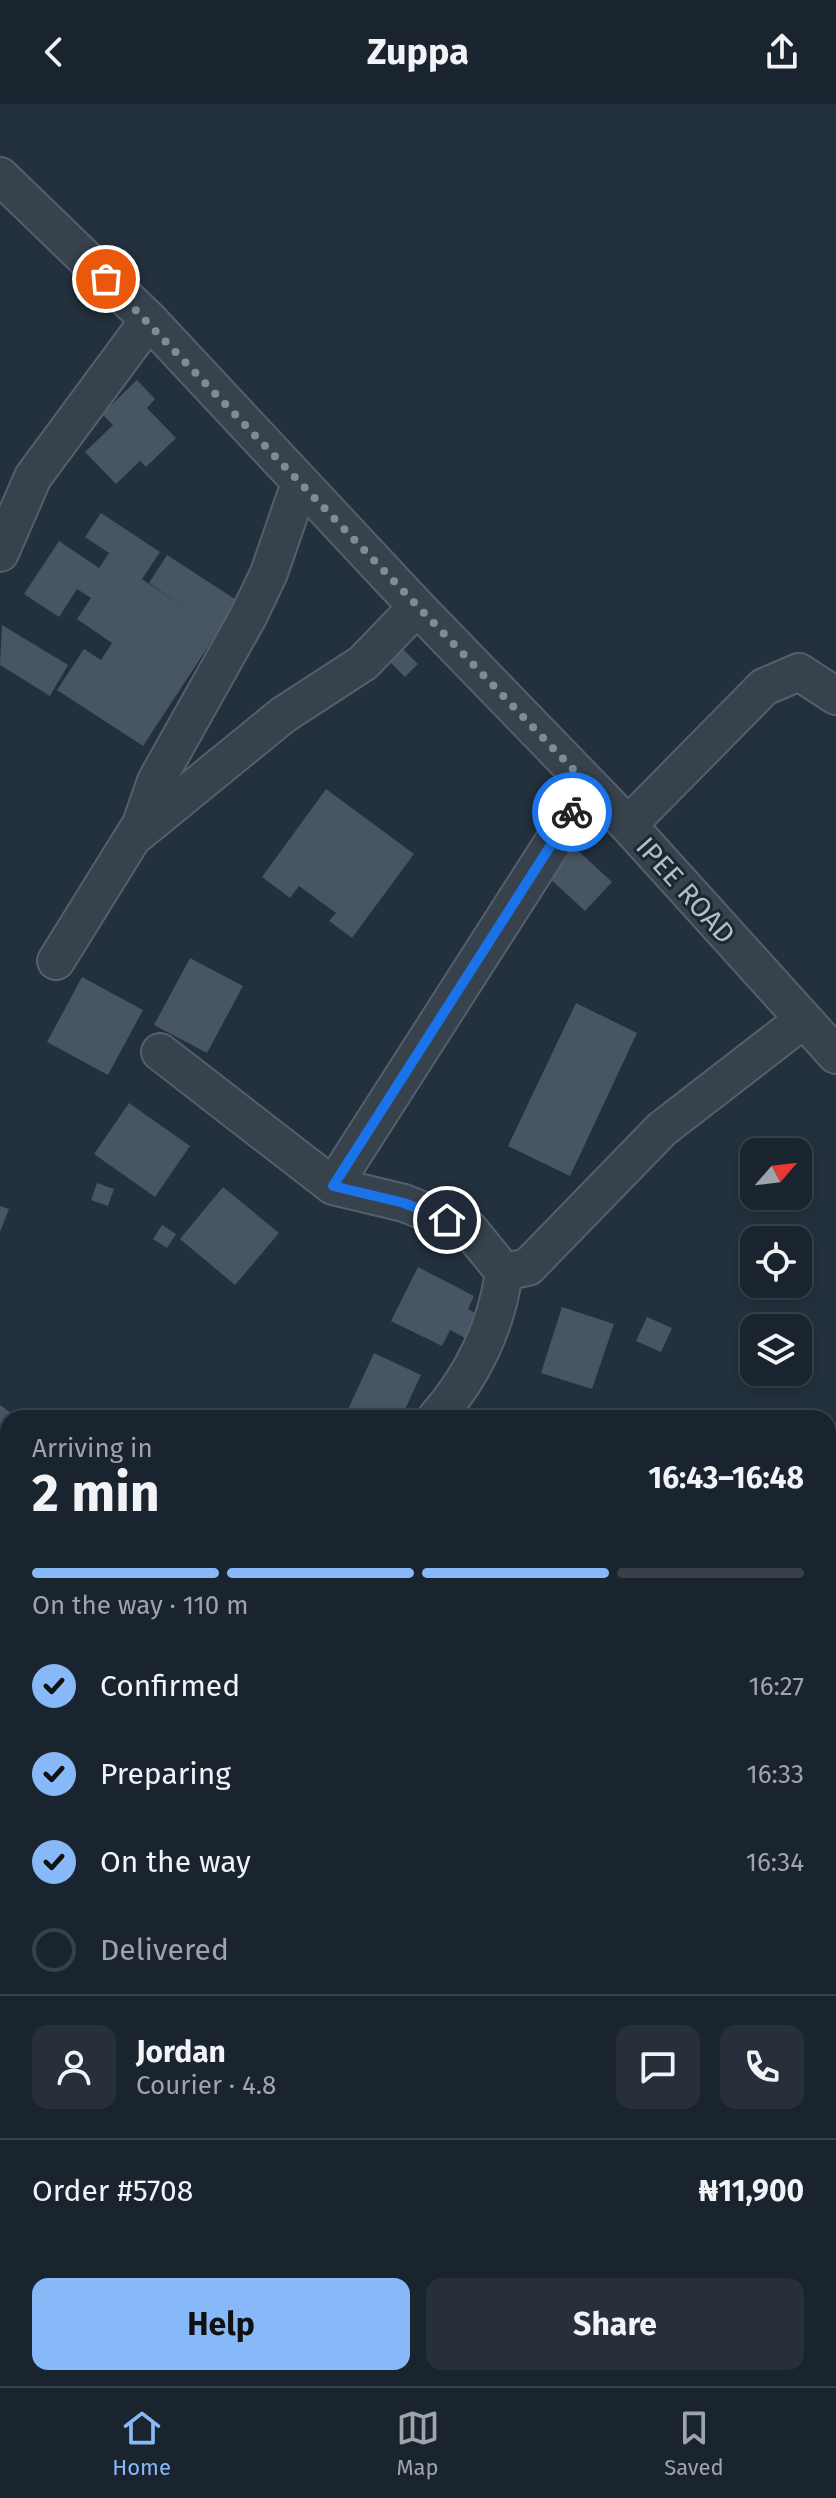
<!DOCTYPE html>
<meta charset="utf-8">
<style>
body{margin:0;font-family:"Fira Sans",sans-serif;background:#27303a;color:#f1f3f6;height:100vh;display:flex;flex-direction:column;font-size:30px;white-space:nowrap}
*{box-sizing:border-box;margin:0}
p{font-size:26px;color:#9fa4aa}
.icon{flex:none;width:44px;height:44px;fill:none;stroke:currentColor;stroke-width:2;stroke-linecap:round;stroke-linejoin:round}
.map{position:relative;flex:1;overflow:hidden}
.side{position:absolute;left:0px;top:1306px;width:836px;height:976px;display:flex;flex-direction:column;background:#1a242e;border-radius:24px 24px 0 0;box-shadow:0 4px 12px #0003,0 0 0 2px #38414a}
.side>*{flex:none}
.needle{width:52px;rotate:62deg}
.tools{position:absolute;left:740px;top:1034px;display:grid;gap:16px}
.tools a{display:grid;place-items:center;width:72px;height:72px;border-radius:16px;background:#1a242e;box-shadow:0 4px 12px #0003,0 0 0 2px #38414a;font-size:40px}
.pin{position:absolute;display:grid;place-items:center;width:68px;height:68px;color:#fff;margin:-34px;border:4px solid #fff;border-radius:50%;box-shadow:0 2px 8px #0007}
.courier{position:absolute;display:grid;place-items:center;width:80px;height:80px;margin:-40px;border:6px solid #1a73e8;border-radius:50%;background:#fff;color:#222;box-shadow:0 2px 10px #0007}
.summary em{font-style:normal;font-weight:700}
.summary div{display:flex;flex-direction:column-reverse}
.summary{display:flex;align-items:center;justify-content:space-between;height:136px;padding:0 32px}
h1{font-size:52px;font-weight:700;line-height:60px}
.bar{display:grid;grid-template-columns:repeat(4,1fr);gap:12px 8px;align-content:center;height:96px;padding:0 32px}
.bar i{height:10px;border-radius:6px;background:#38414a}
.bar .current{background:#87b9f9}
.bar p{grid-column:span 4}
.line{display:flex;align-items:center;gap:20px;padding:0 32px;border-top:2px solid #38414a}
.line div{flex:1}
.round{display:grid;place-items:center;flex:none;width:84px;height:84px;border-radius:16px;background:#27303a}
ol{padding:0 32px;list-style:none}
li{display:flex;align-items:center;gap:24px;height:88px}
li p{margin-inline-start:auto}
li .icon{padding:8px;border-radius:50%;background:#87b9f9;color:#111;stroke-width:4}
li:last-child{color:#9fa4aa}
li i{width:44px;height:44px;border:4px solid #38414a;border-radius:50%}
.action{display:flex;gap:16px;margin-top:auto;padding:16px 32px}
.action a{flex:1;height:92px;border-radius:16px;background:#87b9f9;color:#111;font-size:32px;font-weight:700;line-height:92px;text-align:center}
.action a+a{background:#27303a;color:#f1f3f6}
header{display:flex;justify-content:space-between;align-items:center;height:104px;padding:0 32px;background:#1a242e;font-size:36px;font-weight:700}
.tab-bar{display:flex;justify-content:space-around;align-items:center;height:112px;border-top:2px solid #38414a;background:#1a242e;font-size:22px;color:#9fa4aa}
.tab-bar a{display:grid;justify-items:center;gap:4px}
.tab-bar .current{color:#87b9f9}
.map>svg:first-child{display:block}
</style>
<header><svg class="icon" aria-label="back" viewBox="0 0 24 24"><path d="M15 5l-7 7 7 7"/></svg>Zuppa<svg class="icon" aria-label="share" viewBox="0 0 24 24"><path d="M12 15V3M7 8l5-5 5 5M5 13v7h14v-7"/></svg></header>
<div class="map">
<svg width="836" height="2282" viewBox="0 0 836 2282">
<rect width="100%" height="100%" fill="#23303d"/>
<!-- building -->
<path fill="#475564" d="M137,276L155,295L147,304L176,334L146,363L140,357L116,380L85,348L113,321L102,310Z
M101,409L160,448L142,475L186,505L149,479L167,451L238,497L143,642L57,586L84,545L101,556L112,539L77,515L91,494L77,485L59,513L24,490L59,437L99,464L109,449L85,433Z
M2,521L68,561L50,592L0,561Z
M398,540L418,560L405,573L385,553Z
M326,685L414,750L352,834L329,817L336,809L299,782L290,794L262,773Z
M573,742L612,778L585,807L546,771Z
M190,854L243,882L207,949L154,921Z
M82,873L143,906L108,971L47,938Z
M576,899L637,929L570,1072L508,1042Z
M129,999L190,1042L155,1093L94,1050Z
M97,1079L114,1085L108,1102L91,1096Z
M223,1083L279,1129L235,1181L180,1135Z
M0,1102L9,1105L0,1128Z
M162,1121L176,1130L167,1144L153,1135Z
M418,1163L474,1192L468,1205L479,1211L467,1235L450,1226L442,1242L391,1217Z
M562,1203L614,1220L592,1285L541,1269Z
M647,1213L672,1224L661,1248L636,1237Z
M374,1249L421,1271L401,1314H344Z
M0,1301L18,1314H8V1333L0,1344Z
M0,2163L8,2167V2274H80L76,2282H0Z"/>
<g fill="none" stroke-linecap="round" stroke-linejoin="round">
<defs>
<path id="minor" d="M0,72L149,216L417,503L628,721L836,951
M0,449L33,373L149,216
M628,721L764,583L799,568L836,592
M136,731L283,611L363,559L417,503
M56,857L141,720L156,677L248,513L269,469L300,379
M160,948L333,1082
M504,1168L528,1163L662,1025L803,916
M436,1314C472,1273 497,1222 504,1168L469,1125L404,1099L333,1082L589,682
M0,1504L8,1505
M0,1939L8,1938"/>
</defs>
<!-- minor casing -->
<use href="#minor" stroke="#555f6b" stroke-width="40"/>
<!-- minor -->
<use href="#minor" stroke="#37424d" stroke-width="36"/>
</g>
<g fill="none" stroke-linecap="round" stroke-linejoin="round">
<!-- done -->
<path stroke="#818b98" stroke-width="8" stroke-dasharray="0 14.4" d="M106,175L589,682L572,708"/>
<!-- route -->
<path stroke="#1a73e8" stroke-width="10" d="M447,1116L404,1099L333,1082L572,708"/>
</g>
<g text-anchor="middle" stroke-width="6" stroke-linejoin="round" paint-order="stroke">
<!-- street labels -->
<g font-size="28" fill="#b3bcc9" stroke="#1c2732">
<text transform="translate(686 786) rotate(48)" y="10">IPEE ROAD</text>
</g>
</g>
</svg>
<div class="tools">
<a><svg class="needle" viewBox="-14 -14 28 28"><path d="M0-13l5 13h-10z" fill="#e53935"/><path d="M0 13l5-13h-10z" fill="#9fa4aa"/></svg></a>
<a><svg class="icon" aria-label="locate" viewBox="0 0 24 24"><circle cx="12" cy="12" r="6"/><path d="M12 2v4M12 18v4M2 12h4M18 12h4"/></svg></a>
<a><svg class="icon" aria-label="layers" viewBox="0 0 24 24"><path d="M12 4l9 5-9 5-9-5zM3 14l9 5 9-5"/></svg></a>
</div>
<div class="pin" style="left:106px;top:175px;background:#ea580c"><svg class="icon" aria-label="bag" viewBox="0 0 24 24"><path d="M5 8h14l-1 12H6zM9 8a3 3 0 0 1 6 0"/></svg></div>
<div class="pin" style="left:447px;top:1116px;background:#1f2937"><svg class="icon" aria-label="home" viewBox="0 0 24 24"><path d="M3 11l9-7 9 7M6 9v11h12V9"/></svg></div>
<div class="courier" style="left:572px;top:708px"><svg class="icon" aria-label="bike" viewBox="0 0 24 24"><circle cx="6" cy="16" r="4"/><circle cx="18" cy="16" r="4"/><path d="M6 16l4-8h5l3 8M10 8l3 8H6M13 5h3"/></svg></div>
<section class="side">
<div class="summary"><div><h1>2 min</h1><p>Arriving in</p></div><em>16:43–16:48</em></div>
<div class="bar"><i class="current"></i><i class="current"></i><i class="current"></i><i></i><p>On the way · 110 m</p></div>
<ol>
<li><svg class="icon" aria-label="check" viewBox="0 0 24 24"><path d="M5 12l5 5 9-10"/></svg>Confirmed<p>16:27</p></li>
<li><svg class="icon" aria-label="check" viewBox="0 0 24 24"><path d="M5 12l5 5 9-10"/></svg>Preparing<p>16:33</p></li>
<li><svg class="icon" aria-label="check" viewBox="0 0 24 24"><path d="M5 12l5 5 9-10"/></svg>On the way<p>16:34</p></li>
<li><i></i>Delivered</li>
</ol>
<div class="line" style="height:144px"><a class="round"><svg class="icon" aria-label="person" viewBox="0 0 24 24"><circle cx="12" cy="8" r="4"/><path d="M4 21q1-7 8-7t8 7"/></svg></a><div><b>Jordan</b><p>Courier · 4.8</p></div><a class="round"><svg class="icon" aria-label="chat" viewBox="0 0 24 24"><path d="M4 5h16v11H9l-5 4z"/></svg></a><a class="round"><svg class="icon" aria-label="phone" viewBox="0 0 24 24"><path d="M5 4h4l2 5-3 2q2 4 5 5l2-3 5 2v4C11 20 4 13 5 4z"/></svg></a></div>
<div class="line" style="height:104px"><div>Order #5708</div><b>₦11,900</b></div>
<div class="action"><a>Help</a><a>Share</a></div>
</section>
</div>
<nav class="tab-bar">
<a class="current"><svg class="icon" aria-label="home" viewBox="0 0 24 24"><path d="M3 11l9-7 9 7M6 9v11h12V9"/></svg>Home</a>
<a><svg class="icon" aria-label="map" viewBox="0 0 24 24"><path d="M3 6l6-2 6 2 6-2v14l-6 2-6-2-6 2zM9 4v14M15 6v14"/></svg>Map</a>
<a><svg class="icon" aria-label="saved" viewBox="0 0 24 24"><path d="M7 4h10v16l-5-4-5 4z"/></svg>Saved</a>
</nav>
